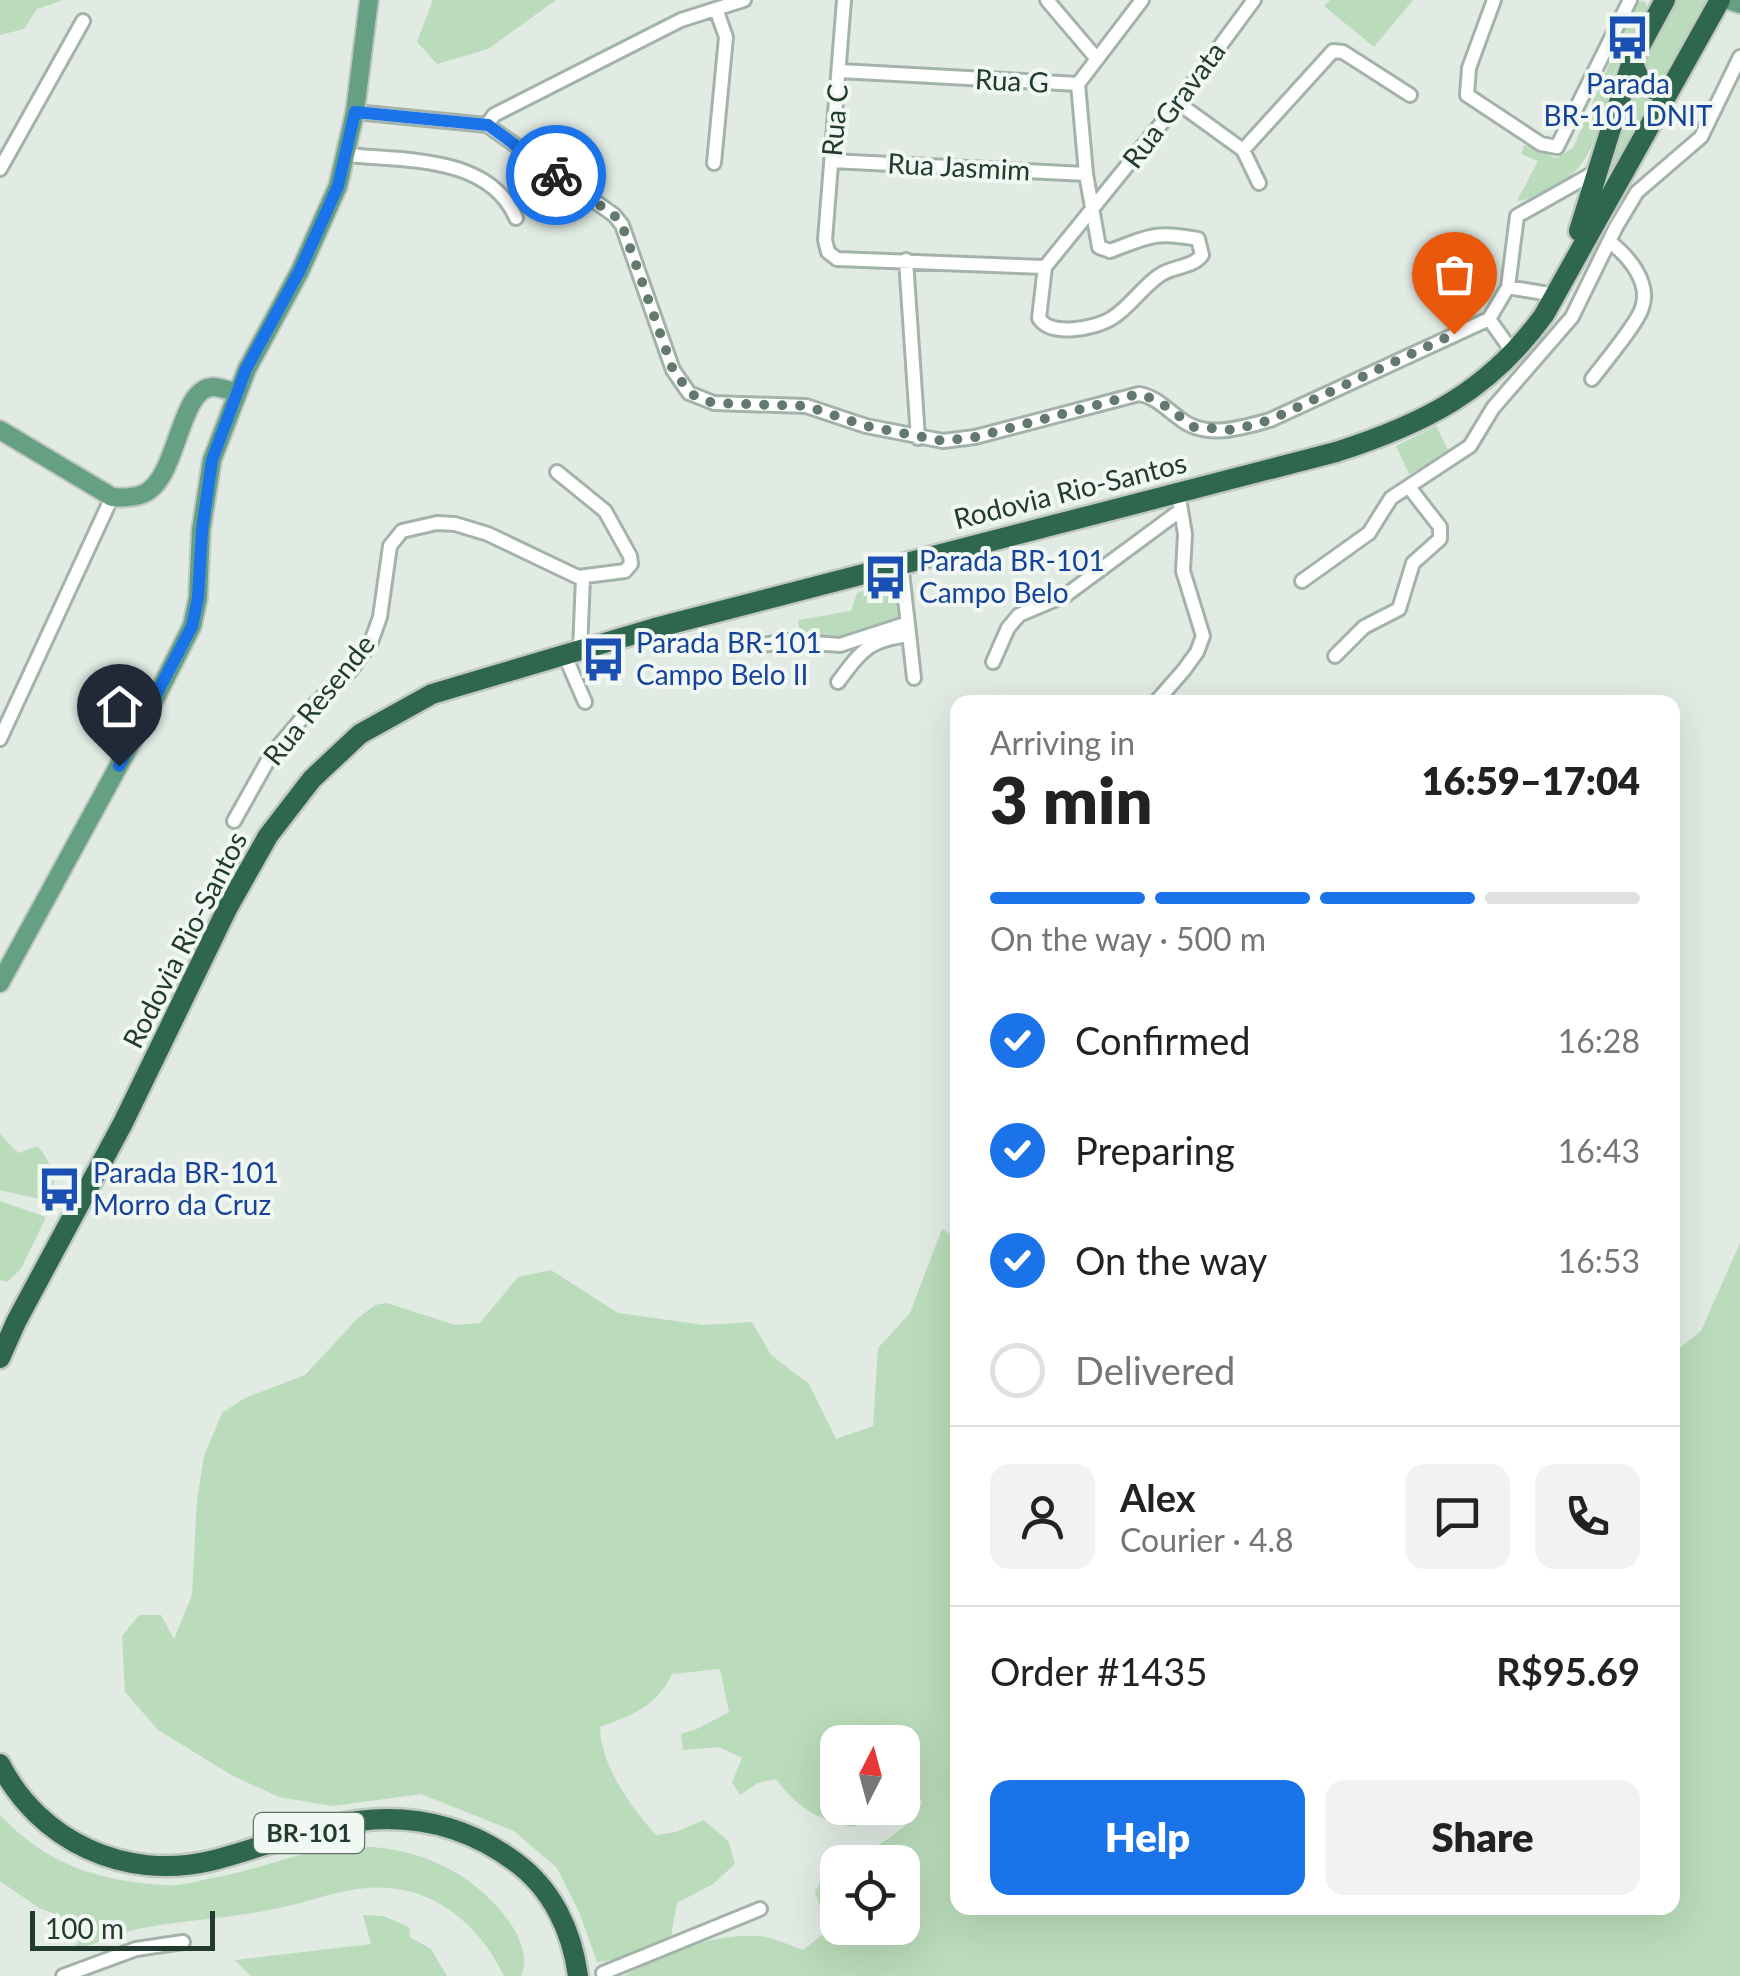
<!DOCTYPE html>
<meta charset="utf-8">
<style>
body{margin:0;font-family:Lato,sans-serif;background:#f2f2f2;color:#222;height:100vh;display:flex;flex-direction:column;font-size:38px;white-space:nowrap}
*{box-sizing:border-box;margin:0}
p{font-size:32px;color:#767676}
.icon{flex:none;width:55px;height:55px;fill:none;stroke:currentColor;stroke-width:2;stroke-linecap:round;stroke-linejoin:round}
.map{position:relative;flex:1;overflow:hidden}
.details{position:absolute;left:950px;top:695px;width:730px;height:1220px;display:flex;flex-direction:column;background:#fff;border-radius:20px;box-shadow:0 10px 40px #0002}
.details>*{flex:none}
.needle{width:65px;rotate:6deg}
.tools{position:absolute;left:820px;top:1725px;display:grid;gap:20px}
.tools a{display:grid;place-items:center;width:100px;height:100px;border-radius:20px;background:#fff;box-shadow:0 10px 40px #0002;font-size:50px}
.scale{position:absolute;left:30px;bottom:25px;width:185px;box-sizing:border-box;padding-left:10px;border:5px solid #213b2e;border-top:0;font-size:28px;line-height:35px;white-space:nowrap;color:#213b2e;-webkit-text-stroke:8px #f1f8f3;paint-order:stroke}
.pin{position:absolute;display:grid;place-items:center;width:85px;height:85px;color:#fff;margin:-102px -42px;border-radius:50% 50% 50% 0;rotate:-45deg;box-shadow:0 0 10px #0007}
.pin .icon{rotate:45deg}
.courier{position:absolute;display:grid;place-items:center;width:100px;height:100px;margin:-50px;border:8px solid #1a73e8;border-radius:50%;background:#fff;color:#222;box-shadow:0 2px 12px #0007}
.overview em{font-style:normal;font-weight:800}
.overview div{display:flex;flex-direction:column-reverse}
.overview{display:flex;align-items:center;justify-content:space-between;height:170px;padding:0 40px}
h1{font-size:65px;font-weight:800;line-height:75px}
.bar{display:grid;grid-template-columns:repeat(4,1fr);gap:15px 10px;align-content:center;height:120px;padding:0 40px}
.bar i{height:12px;border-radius:8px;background:#e0e0e0}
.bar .on{background:#1a73e8}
.bar p{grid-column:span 4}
.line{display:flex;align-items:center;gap:25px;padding:0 40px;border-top:2px solid #e0e0e0}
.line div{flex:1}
.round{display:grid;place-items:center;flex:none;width:105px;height:105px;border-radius:20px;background:#f2f2f2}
ol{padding:0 40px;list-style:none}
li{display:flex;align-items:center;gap:30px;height:110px}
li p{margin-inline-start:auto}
li .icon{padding:10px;border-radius:50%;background:#1a73e8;color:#fff;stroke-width:4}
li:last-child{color:#767676}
li i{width:55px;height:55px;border:5px solid #e0e0e0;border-radius:50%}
.button{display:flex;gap:20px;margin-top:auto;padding:20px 40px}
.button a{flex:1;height:115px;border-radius:20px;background:#1a73e8;color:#fff;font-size:40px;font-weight:800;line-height:115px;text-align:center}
.button a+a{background:#f2f2f2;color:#222}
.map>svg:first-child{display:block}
</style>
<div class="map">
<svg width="1740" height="1976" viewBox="0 0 1740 1976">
<rect width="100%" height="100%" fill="#e1ebe4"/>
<!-- green -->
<path fill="#badcba" d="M0,0H63L37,9L24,29L0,35Z
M433,0H556L488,49L437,64L417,42Z
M1330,0H1413L1374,47L1324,6Z
M1674,0H1707L1665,79L1651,82L1642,62Z
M1639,1L1646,2L1647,11C1637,31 1621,52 1614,74C1600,117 1598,165 1553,188C1541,194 1531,200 1517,201L1538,161L1521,154L1524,145L1557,158L1573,148L1634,6Z
M1629,89L1646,100H1658L1596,201Z
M1436,426L1450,454L1409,474L1396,446Z
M877,584H895L900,588L904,621L838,643L801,638L798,620L851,611L857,593Z
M0,1134L18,1153L38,1146C52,1166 60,1178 48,1201L0,1190Z
M0,1201L46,1217L21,1269L7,1282L0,1280Z
M942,1229L958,1239V1908H1672L1673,1353L1701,1331L1740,1243V1976H624C663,1954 711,1933 758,1936C773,1937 789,1945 803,1950L822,1935V1911L815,1893L825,1871L837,1865L838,1928H902V1862H843C875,1848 905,1834 922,1803L903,1752L902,1742H895L889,1735L856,1730L825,1738L827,1772L837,1789L838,1808H847L856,1827C823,1824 795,1806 776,1779L758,1783L740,1795L732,1782L742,1758L719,1747L683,1750L681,1734L699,1728L729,1712L720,1669L672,1674C656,1707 632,1715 600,1727C601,1766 630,1806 656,1835L676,1832L704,1820L729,1842L735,1864L713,1884L677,1903L671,1936L613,1960L597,1962L580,1914L557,1868L514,1831L421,1794L333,1806L279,1797L233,1776L158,1730L125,1692L122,1636L139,1615H161L174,1639L192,1595L197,1500L204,1456L222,1413L245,1398L305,1375L358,1318L375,1305L387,1303L455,1325L480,1323L518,1277L551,1270L618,1313L704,1325L752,1322L771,1355L809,1384L836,1439L873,1426L878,1348L910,1313Z
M0,1815C46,1864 98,1881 163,1885C182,1887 204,1879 223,1876C258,1869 292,1855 326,1849C396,1838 466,1863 508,1920C519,1935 530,1958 521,1976H504C476,1918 424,1879 358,1889C328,1893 299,1905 269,1910C224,1919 177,1920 133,1930C112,1935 95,1946 74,1948L88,1926L39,1908L0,1881Z
M363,1915L383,1916L409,1927L410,1937L431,1949L447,1976H251L235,1960L371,1944Z"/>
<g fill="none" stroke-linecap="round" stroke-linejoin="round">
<defs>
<path id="minor" d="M844,0L825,240L828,252L837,259L1045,267L1178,103L1254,0
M1047,0L1097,59
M1494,0L1469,68L1467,95L1541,144L1557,147L1630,0
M840,71L1078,84
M1078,84L1142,0
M1178,103L1243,150L1259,183
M355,112L487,125L614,215L622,225L673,370L689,393L714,403L806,406L866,426L943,441L975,437L1139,394C1156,397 1165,408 1179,418C1205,440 1241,428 1270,420L1489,319L1508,287L1517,216L1597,171
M487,125L494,115L681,20L744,0
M1243,150L1333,51L1343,52L1410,95
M348,155C404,161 489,155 516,218
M832,161L1086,174
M714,163L726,37L716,9
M0,169L83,21
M906,260L918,438
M1045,267L1039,318C1050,337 1095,329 1112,318C1130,307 1142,287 1160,275C1173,266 1192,268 1202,255L1198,239C1154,231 1150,236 1110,251L1099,247L1086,174L1078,84
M1508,287L1555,295
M1489,319L1514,354
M1592,379C1604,363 1637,324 1642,308C1651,282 1628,256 1610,242
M901,563L914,678
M1302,581L1369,533L1391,498L1470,446L1493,408L1572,317L1616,227L1637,192L1701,137L1740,57
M762,645L787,641L840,645L908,623
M580,651L583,577
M565,656L585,702
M1335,656L1364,627L1399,609L1413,563L1440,539V527L1409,487
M993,662L1008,628L1019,615L1066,595L1181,510
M838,682C862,650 868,640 909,635
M1156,702L1184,670L1197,652L1203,636L1183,571L1185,534L1180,504
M0,739L112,497
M234,821L271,755L309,710L351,670L371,642L380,617L390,546L402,531L437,523L455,524L488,534L578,577L625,571L631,564L630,556L605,511L557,472
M603,1973L760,1909
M63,1976L136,1949L183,1942"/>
<path id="major" d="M1728,0L1740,4
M0,430L112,497C123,498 133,498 143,494C179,479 178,388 213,387C220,387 229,391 236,392
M0,983L153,703L192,626L198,598L201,530L212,460L247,369L300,271L338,186L355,112L369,0"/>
<path id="highway" d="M1632,61L1642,85L1655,90L1671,88
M1579,231L1632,61L1665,0
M0,1358L16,1322L123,1123L228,907L268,836L312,779L360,734L432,694L655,628L1336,452C1424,424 1489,391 1544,315L1720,0
M0,1764C39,1841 125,1881 210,1861C267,1847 327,1819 387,1819C434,1819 476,1833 514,1861C552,1888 572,1931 578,1976"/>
</defs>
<!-- minor casing -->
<use href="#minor" stroke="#a4b3aa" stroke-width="18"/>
<!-- major casing -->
<use href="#major" stroke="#c1c8c4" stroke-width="22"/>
<!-- highway casing -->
<use href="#highway" stroke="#c1c8c4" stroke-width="25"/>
<!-- minor -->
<use href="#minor" stroke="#fff" stroke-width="12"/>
<!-- major -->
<use href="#major" stroke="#66a082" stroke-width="18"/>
<!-- highway -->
<use href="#highway" stroke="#2e674d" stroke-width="20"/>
</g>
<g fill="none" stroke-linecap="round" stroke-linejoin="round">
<!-- done -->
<path stroke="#64796e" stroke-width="10" stroke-dasharray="0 18" d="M556,175L614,215L622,225L673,370L690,393L702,400L714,403L806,406L866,426L943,441L976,437L1138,394L1157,400L1194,427L1234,430L1270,420L1454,334"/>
<!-- route -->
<path stroke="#1a73e8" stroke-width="12" d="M119,766L192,626L198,598L202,530L212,460L246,369L300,270L338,186L355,112L488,125L556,175"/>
</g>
<!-- icons -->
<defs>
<symbol id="bus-bare" viewBox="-9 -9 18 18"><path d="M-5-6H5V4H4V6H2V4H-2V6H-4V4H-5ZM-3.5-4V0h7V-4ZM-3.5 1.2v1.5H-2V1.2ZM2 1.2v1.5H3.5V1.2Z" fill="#1a4fb4" stroke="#f1f8f3" stroke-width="2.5" paint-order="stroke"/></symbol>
</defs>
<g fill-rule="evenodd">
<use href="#bus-bare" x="1596" y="6" width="63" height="63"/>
<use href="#bus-bare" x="854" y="546" width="63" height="63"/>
<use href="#bus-bare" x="572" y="628" width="63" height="63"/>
<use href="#bus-bare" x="28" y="1158" width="63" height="63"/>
</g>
<g text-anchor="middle" stroke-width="8" stroke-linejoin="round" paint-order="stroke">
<!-- shield labels -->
<rect fill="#f1f8f3" stroke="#5f7469" stroke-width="2.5" x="254" y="1813" width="110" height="40" rx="8"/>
<g font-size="25" font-weight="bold" fill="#213b2e">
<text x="309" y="1842">BR-101</text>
</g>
<!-- street labels -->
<g font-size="28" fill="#213b2e" stroke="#f1f8f3">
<text transform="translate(1012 81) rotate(3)" y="10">Rua G</text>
<text transform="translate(1174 105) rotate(-53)" y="10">Rua Gravata</text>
<text transform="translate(835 120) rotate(-85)" y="10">Rua C</text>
<text transform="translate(959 167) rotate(3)" y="10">Rua Jasmim</text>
<text transform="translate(1070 491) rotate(-14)" y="10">Rodovia Rio-Santos</text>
<text transform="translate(319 700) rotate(-51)" y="10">Rua Resende</text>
<text transform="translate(185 940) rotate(-63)" y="10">Rodovia Rio-Santos</text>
</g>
<!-- transit labels -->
<g font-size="28" fill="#164399" stroke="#f1f8f3" text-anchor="start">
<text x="1628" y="94" text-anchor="middle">Parada<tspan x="1628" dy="32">BR-101 DNIT</tspan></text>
<text x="919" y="571">Parada BR-101<tspan x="919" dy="32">Campo Belo</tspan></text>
<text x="636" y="653">Parada BR-101<tspan x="636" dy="32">Campo Belo II</tspan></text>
<text x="93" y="1183">Parada BR-101<tspan x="93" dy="32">Morro da Cruz</tspan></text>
</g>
</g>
</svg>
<div class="tools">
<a><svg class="needle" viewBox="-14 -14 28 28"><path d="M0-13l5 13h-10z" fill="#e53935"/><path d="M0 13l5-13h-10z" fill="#767676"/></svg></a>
<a><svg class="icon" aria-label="locate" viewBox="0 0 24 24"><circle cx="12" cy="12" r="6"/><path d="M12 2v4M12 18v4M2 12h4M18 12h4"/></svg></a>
</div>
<div class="scale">100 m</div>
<div class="pin" style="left:1454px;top:334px;background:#ea580c"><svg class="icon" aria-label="bag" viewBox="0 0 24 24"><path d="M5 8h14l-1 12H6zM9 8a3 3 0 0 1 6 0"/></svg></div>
<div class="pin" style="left:119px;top:766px;background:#1f2937"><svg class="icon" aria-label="home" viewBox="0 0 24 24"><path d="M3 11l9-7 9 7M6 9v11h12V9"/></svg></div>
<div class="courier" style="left:556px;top:175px"><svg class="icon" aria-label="bike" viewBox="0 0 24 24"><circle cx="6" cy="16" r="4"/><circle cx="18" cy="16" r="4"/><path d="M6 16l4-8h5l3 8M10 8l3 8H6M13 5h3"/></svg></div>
<section class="details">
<div class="overview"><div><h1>3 min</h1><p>Arriving in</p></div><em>16:59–17:04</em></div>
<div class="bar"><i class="on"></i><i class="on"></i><i class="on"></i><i></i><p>On the way · 500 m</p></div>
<ol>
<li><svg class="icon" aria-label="check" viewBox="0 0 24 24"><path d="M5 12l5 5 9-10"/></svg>Confirmed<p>16:28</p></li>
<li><svg class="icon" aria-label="check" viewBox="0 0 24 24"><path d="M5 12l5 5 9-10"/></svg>Preparing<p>16:43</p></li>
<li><svg class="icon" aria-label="check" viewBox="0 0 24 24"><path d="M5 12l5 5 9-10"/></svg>On the way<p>16:53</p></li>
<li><i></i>Delivered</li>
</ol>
<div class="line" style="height:180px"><a class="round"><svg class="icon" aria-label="person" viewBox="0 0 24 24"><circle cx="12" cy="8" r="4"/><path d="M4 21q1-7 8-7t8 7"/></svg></a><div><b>Alex</b><p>Courier · 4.8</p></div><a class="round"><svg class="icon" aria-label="chat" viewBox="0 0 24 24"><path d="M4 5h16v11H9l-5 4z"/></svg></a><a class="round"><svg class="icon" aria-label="phone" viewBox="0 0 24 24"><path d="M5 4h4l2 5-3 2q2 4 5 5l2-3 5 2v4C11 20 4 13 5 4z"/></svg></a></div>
<div class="line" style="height:130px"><div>Order #1435</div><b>R$95.69</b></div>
<div class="button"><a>Help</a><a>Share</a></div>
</section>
</div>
